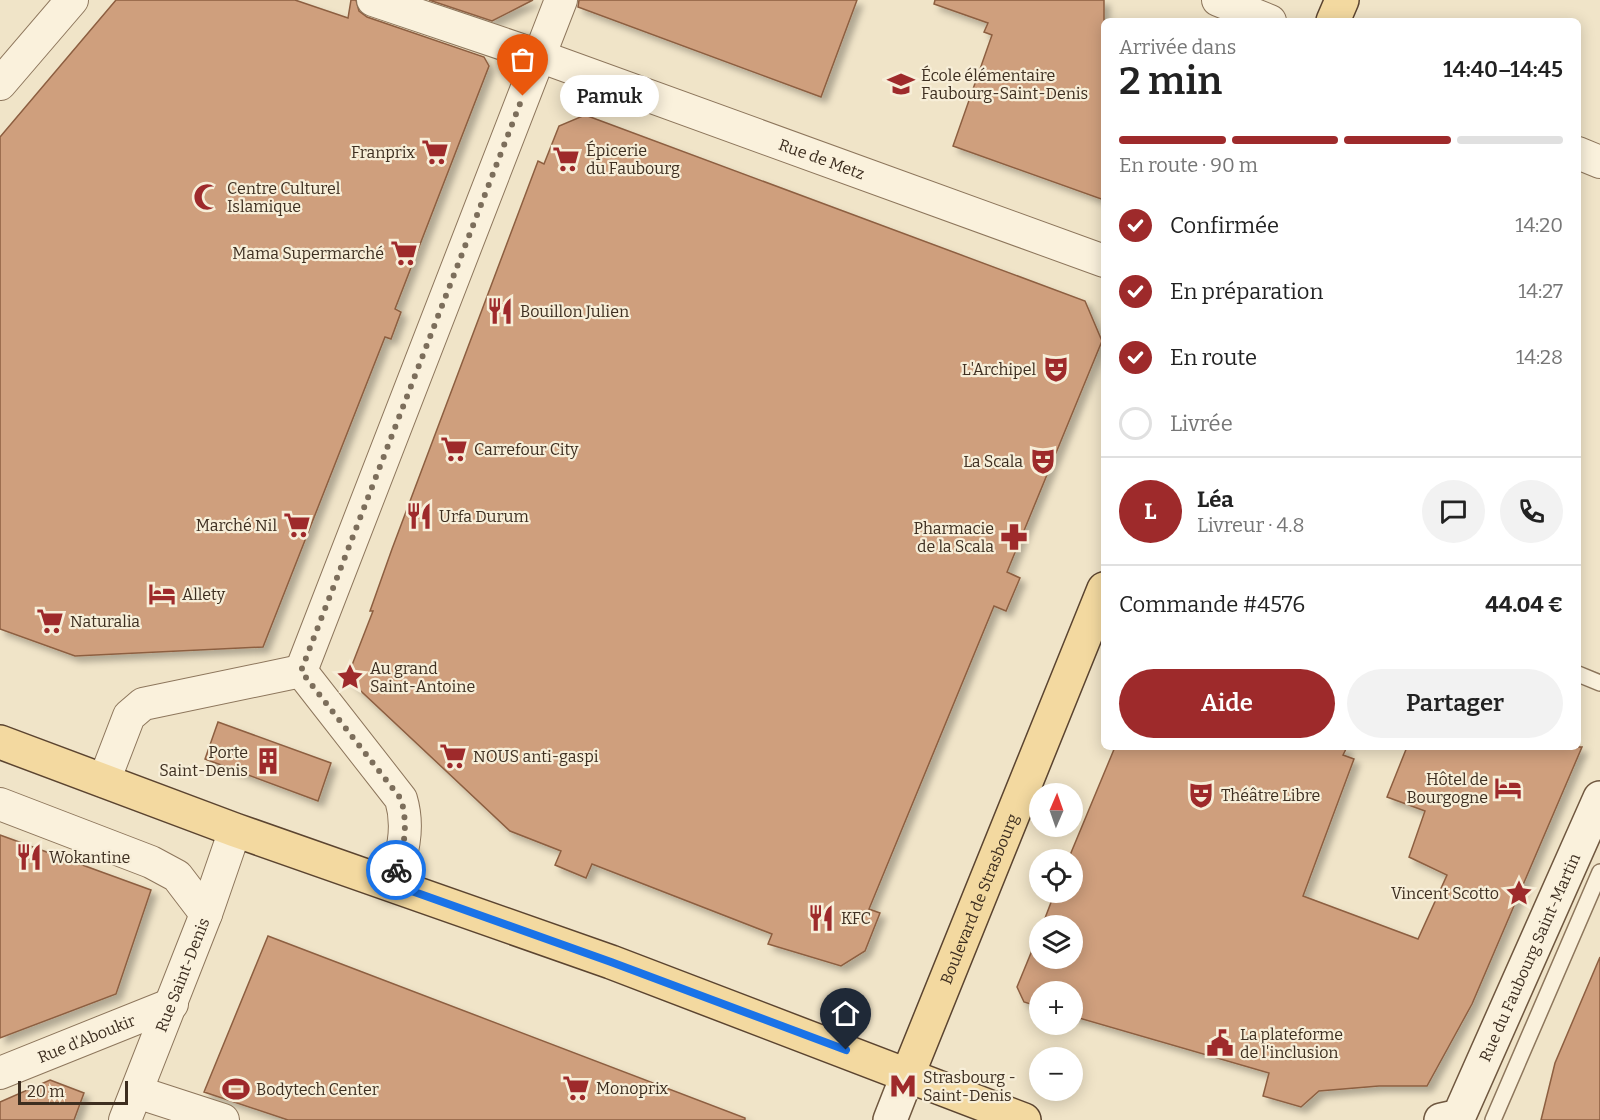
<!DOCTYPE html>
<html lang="fr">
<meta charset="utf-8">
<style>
body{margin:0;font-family:Bitter,serif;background:#f2f2f2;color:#222;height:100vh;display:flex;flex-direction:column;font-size:22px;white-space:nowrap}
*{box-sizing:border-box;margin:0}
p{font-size:20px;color:#767676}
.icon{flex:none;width:33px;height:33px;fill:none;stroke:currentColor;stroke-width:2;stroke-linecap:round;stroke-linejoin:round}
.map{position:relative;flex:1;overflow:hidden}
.panel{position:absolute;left:1101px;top:18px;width:480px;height:732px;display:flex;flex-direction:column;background:#fff;border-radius:9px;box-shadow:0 3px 15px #0003}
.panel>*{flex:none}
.needle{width:39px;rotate:2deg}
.buttons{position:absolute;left:1029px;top:783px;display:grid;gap:12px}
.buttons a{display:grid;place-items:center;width:54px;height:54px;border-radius:50%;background:#fff;box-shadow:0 3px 15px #0003;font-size:30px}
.scale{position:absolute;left:18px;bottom:15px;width:110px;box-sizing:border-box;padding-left:6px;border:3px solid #3d2e20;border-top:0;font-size:16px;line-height:21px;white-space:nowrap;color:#3d2e20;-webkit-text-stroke:4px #f7eed8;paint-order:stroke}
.pin{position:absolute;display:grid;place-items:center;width:51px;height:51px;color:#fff;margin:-62px -26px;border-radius:50% 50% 50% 0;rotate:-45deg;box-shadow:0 0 6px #0007}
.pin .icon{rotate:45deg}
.courier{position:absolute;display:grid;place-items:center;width:60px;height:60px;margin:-30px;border:4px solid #1a73e8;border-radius:50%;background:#fff;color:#222;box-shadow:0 2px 8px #0007}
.bubble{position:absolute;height:42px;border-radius:21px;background:#fff;box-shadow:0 3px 15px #0003;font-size:20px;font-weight:600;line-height:42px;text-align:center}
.head em{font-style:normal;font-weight:600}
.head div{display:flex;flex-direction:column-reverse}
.head{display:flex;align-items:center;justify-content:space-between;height:102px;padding:0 18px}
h1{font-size:39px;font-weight:600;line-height:45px}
.bar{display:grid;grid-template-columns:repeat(4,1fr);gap:9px 6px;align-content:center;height:72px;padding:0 18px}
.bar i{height:8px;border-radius:4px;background:#e0e0e0}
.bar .on{background:#9e2a2b}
.bar p{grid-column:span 4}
.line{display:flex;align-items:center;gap:15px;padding:0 18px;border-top:2px solid #e0e0e0}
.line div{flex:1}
.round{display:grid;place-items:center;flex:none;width:63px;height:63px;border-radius:32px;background:#f2f2f2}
ol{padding:0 18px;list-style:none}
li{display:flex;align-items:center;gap:18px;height:66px}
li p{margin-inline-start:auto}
li .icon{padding:6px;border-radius:50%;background:#9e2a2b;color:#fff;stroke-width:4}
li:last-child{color:#767676}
li i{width:33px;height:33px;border:3px solid #e0e0e0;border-radius:50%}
.cta{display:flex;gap:12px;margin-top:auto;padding:12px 18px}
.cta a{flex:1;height:69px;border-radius:36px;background:#9e2a2b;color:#fff;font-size:24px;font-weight:600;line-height:69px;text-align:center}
.cta a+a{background:#f2f2f2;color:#222}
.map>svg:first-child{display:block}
</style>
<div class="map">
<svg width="1600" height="1120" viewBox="0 0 1600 1120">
<defs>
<filter id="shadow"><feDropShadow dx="5.5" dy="5.5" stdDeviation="3" flood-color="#0004"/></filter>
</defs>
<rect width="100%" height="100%" fill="#f0e4c8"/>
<!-- building -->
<path fill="#cf9f7d" stroke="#8d5f41" stroke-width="1.5" filter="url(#shadow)" d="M116,0H295L348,18L351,0H356L359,11L367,17L484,57L489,66L395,309L401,312L391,339L385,337L263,647L75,656L0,629V137Z
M429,0H533L492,21Z
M579,0H857L821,97L578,7Z
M935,0H1104V200L953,146L992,35L984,32L988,23L934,4Z
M585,115L1085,301L1102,341L1007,572L1020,578L1006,611L994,606L869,909L880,913L865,951L841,966L768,944L772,934L592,864L586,878L555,865L561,851L510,831L347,678L373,611H370L392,549L538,161L544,164L559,126Z
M218,722L331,763L318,801L205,759Z
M1115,747H1347L1343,755L1354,759L1303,896L1418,939L1447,875L1409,857L1425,811L1387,797L1407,747H1582L1472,1004L1427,1086H1379L1319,1091L1301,1107L1263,1096L1269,1073L1072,1016V992H1040V1007L1024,1002L1017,987L1040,931V958H1072V926H1042L1055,892H1072V860H1068Z
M0,835L151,890L116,994L0,1038Z
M268,936L745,1118V1120H288L204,1092Z
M1600,957V1120H1541L1555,1063Z
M50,1080L84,1093L74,1120H0V1102Z"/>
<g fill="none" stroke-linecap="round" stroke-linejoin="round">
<defs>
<path id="lane" d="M1578,674L1600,683
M1493,1120L1600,872"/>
<g id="street">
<path id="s1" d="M373,0L539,56L1104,261"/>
<path d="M1218,0L1270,21"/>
<path d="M0,84L72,0"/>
<path d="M1578,153L1600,162"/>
<path d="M301,671L561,0"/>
<path d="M301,671L401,799C410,829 402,856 392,884"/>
<path d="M104,781L129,716L143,704L301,671"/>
<path d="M0,804L151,862L177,876L206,914"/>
<path id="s2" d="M0,1073L172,1004"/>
<path d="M137,1092L223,1120"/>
<path id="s3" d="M125,1120L206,914L235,830"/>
</g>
<g id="secondary">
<path d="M890,1120L908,1074"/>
<path id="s4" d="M1441,1120L1459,1116L1600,798"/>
</g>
<g id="primary">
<path d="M1333,21L1342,0"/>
<path d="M0,742L235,830L611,962L1024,1120"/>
<path id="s5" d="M908,1074L1104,589"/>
</g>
</defs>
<!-- lane casing -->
<use href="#lane" stroke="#8d765c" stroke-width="18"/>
<!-- street casing -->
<use href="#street" stroke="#8d765c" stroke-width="34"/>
<!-- secondary casing -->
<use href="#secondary" stroke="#6f573f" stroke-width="36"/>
<!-- primary casing -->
<use href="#primary" stroke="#5b4430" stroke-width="36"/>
<!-- lane -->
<use href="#lane" stroke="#faf1dc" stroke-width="15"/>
<!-- street -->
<use href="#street" stroke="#faf1dc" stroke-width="32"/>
<!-- secondary -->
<use href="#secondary" stroke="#faf1dc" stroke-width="33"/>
<!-- primary -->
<use href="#primary" stroke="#f3d9a0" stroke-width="33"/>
</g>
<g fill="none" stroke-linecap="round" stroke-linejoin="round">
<!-- done -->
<path stroke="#7c6e5b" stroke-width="6" stroke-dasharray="0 10.8" d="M396,870C405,847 408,823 401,799L301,671L523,96"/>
<!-- route -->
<path stroke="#1a73e8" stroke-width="8" d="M396,870L392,884L611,962L846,1050"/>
</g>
<!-- icons -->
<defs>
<symbol id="school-bare" viewBox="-9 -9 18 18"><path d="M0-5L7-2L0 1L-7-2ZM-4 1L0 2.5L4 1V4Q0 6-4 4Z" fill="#9e2a2b" stroke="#f7eed8" stroke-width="2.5" paint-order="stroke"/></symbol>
<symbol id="supermarket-bare" viewBox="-9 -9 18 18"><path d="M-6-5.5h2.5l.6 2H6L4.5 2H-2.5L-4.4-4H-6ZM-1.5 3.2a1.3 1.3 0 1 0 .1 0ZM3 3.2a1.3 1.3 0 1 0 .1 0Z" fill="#9e2a2b" stroke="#f7eed8" stroke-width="2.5" paint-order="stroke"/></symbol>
<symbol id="mosque-bare" viewBox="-9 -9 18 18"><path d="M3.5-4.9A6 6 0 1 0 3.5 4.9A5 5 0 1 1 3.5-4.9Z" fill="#9e2a2b" stroke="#f7eed8" stroke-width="2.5" paint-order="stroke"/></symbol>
<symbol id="restaurant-bare" viewBox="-9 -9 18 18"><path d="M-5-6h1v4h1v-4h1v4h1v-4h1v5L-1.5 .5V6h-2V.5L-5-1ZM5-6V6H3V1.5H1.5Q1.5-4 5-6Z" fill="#9e2a2b" stroke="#f7eed8" stroke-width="2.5" paint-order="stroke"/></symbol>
<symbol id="theatre-bare" viewBox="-9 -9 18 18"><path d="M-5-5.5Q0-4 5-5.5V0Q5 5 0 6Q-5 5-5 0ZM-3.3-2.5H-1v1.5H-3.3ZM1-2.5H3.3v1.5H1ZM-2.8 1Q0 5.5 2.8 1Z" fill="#9e2a2b" stroke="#f7eed8" stroke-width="2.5" paint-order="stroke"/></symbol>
<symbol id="pharmacy-bare" viewBox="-9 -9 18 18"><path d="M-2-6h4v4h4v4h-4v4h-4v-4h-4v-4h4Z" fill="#9e2a2b" stroke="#f7eed8" stroke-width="2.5" paint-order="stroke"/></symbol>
<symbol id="hotel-bare" viewBox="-9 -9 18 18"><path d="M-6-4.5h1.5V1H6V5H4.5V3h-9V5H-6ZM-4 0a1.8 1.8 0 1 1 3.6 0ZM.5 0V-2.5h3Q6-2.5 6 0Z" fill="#9e2a2b" stroke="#f7eed8" stroke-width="2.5" paint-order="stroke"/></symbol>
<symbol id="sight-bare" viewBox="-9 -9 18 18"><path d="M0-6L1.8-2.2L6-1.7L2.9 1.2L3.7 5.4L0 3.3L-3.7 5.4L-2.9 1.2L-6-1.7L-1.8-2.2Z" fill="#9e2a2b" stroke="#f7eed8" stroke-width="2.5" paint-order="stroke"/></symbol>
<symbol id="building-bare" viewBox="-9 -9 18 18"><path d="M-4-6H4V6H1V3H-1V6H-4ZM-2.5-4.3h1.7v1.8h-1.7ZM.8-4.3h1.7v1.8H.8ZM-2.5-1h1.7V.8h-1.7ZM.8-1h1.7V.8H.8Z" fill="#9e2a2b" stroke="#f7eed8" stroke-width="2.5" paint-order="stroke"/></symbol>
<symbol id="civic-bare" viewBox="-9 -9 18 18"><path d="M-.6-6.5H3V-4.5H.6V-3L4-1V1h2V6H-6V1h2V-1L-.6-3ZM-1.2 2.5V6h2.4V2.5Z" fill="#9e2a2b" stroke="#f7eed8" stroke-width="2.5" paint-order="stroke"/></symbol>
<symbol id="metro-bare" viewBox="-9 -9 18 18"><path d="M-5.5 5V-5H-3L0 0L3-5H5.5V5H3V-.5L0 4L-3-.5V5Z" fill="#9e2a2b" stroke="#f7eed8" stroke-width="2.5" paint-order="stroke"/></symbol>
<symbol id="stadium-bare" viewBox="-9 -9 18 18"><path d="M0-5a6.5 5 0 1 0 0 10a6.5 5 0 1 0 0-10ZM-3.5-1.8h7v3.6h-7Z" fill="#9e2a2b" stroke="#f7eed8" stroke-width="2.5" paint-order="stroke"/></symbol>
</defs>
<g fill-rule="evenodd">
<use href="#school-bare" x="882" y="65" width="38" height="38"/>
<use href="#supermarket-bare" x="416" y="133" width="38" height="38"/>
<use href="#supermarket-bare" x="547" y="140" width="38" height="38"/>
<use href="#mosque-bare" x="188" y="178" width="38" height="38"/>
<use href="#supermarket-bare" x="385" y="234" width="38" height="38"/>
<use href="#restaurant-bare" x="481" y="292" width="38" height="38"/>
<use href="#theatre-bare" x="1037" y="350" width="38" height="38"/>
<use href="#supermarket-bare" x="435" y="430" width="38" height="38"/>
<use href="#theatre-bare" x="1024" y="442" width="38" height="38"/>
<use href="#restaurant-bare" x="400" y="497" width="38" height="38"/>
<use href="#supermarket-bare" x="278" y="506" width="38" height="38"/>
<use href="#pharmacy-bare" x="995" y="518" width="38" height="38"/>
<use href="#hotel-bare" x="143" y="575" width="38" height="38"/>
<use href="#supermarket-bare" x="31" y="602" width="38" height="38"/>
<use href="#sight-bare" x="331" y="658" width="38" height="38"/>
<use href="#supermarket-bare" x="434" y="737" width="38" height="38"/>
<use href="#building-bare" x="249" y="742" width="38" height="38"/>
<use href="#hotel-bare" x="1489" y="769" width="38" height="38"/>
<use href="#theatre-bare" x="1182" y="776" width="38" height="38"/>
<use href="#restaurant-bare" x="10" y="838" width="38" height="38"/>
<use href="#sight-bare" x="1500" y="874" width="38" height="38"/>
<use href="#restaurant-bare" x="802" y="899" width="38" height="38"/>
<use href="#civic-bare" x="1201" y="1024" width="38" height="38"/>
<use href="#metro-bare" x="884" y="1067" width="38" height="38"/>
<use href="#supermarket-bare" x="557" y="1069" width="38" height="38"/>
<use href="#stadium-bare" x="217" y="1070" width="38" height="38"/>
</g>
<g text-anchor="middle" stroke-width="4.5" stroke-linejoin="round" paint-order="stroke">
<!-- poi labels -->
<g font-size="16" fill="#3d2e20" stroke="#f7eed8" text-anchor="start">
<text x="921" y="81">École élémentaire<tspan x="921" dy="18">Faubourg-Saint-Denis</tspan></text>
<text x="586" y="156">Épicerie<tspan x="586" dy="18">du Faubourg</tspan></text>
<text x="415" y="158" text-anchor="end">Franprix</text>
<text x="227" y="194">Centre Culturel<tspan x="227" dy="18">Islamique</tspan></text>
<text x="384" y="259" text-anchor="end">Mama Supermarché</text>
<text x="520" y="317">Bouillon Julien</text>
<text x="1036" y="375" text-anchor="end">L'Archipel</text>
<text x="474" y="455">Carrefour City</text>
<text x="1023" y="467" text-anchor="end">La Scala</text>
<text x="439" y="522">Urfa Durum</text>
<text x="277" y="531" text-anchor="end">Marché Nil</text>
<text x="994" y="534" text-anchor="end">Pharmacie<tspan x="994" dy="18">de la Scala</tspan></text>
<text x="182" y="600">Allety</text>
<text x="70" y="627">Naturalia</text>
<text x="370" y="674">Au grand<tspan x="370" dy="18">Saint-Antoine</tspan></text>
<text x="248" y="758" text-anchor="end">Porte<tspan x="248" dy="18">Saint-Denis</tspan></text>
<text x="473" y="762">NOUS anti-gaspi</text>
<text x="1488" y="785" text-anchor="end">Hôtel de<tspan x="1488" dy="18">Bourgogne</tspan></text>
<text x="1221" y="801">Théâtre Libre</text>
<text x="49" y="863">Wokantine</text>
<text x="1499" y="899" text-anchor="end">Vincent Scotto</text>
<text x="841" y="924">KFC</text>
<text x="1240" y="1040">La plateforme<tspan x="1240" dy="18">de l'inclusion</tspan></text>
<text x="923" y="1083">Strasbourg -<tspan x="923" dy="18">Saint-Denis</tspan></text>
<text x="596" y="1094">Monoprix</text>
<text x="256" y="1095">Bodytech Center</text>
</g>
<!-- street labels -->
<g font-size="16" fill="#3d2e20" stroke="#f7eed8">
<text dy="6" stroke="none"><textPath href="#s1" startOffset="476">Rue de Metz</textPath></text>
<text dy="6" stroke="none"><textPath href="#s5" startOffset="189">Boulevard de Strasbourg</textPath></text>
<text dy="6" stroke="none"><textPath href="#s4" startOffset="192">Rue du Faubourg Saint-Martin</textPath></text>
<text dy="6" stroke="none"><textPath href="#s3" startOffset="156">Rue Saint-Denis</textPath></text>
<text dy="6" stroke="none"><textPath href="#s2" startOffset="93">Rue d'Aboukir</textPath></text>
</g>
</g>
</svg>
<div class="buttons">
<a><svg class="needle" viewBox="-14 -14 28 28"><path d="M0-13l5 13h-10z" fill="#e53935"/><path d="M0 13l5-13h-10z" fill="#767676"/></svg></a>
<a><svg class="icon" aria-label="locate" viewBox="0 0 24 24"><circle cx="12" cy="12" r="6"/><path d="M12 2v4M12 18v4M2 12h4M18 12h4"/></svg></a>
<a><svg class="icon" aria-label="layers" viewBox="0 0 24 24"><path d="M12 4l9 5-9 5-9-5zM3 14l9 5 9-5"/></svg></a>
<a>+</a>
<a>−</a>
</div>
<div class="scale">20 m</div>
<div class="pin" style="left:523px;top:96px;background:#ea580c"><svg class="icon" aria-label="bag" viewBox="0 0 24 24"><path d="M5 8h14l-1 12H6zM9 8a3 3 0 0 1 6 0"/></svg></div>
<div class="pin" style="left:846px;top:1050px;background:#1f2937"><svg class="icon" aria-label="home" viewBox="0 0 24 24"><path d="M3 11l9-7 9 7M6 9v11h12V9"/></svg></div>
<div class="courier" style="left:396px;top:870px"><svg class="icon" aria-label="bike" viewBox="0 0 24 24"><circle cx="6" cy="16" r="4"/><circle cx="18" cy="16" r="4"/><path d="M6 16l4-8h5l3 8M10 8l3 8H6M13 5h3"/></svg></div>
<div class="bubble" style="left:560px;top:75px;width:99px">Pamuk</div>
<section class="panel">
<div class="head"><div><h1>2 min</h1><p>Arrivée dans</p></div><em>14:40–14:45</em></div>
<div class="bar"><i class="on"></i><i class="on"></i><i class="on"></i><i></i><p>En route · 90 m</p></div>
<ol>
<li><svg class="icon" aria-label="check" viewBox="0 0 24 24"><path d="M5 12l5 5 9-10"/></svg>Confirmée<p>14:20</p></li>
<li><svg class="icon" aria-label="check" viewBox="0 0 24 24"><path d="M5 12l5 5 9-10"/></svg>En préparation<p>14:27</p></li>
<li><svg class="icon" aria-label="check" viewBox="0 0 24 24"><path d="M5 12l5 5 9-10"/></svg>En route<p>14:28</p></li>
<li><i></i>Livrée</li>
</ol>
<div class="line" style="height:108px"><b class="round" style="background:#9e2a2b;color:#fff">L</b><div><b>Léa</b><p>Livreur · 4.8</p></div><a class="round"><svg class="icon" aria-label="chat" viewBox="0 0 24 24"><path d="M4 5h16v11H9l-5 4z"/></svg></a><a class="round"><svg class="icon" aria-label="phone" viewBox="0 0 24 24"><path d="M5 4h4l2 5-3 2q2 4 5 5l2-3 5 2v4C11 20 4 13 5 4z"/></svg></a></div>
<div class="line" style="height:78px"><div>Commande #4576</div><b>44.04 €</b></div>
<div class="cta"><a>Aide</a><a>Partager</a></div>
</section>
</div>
